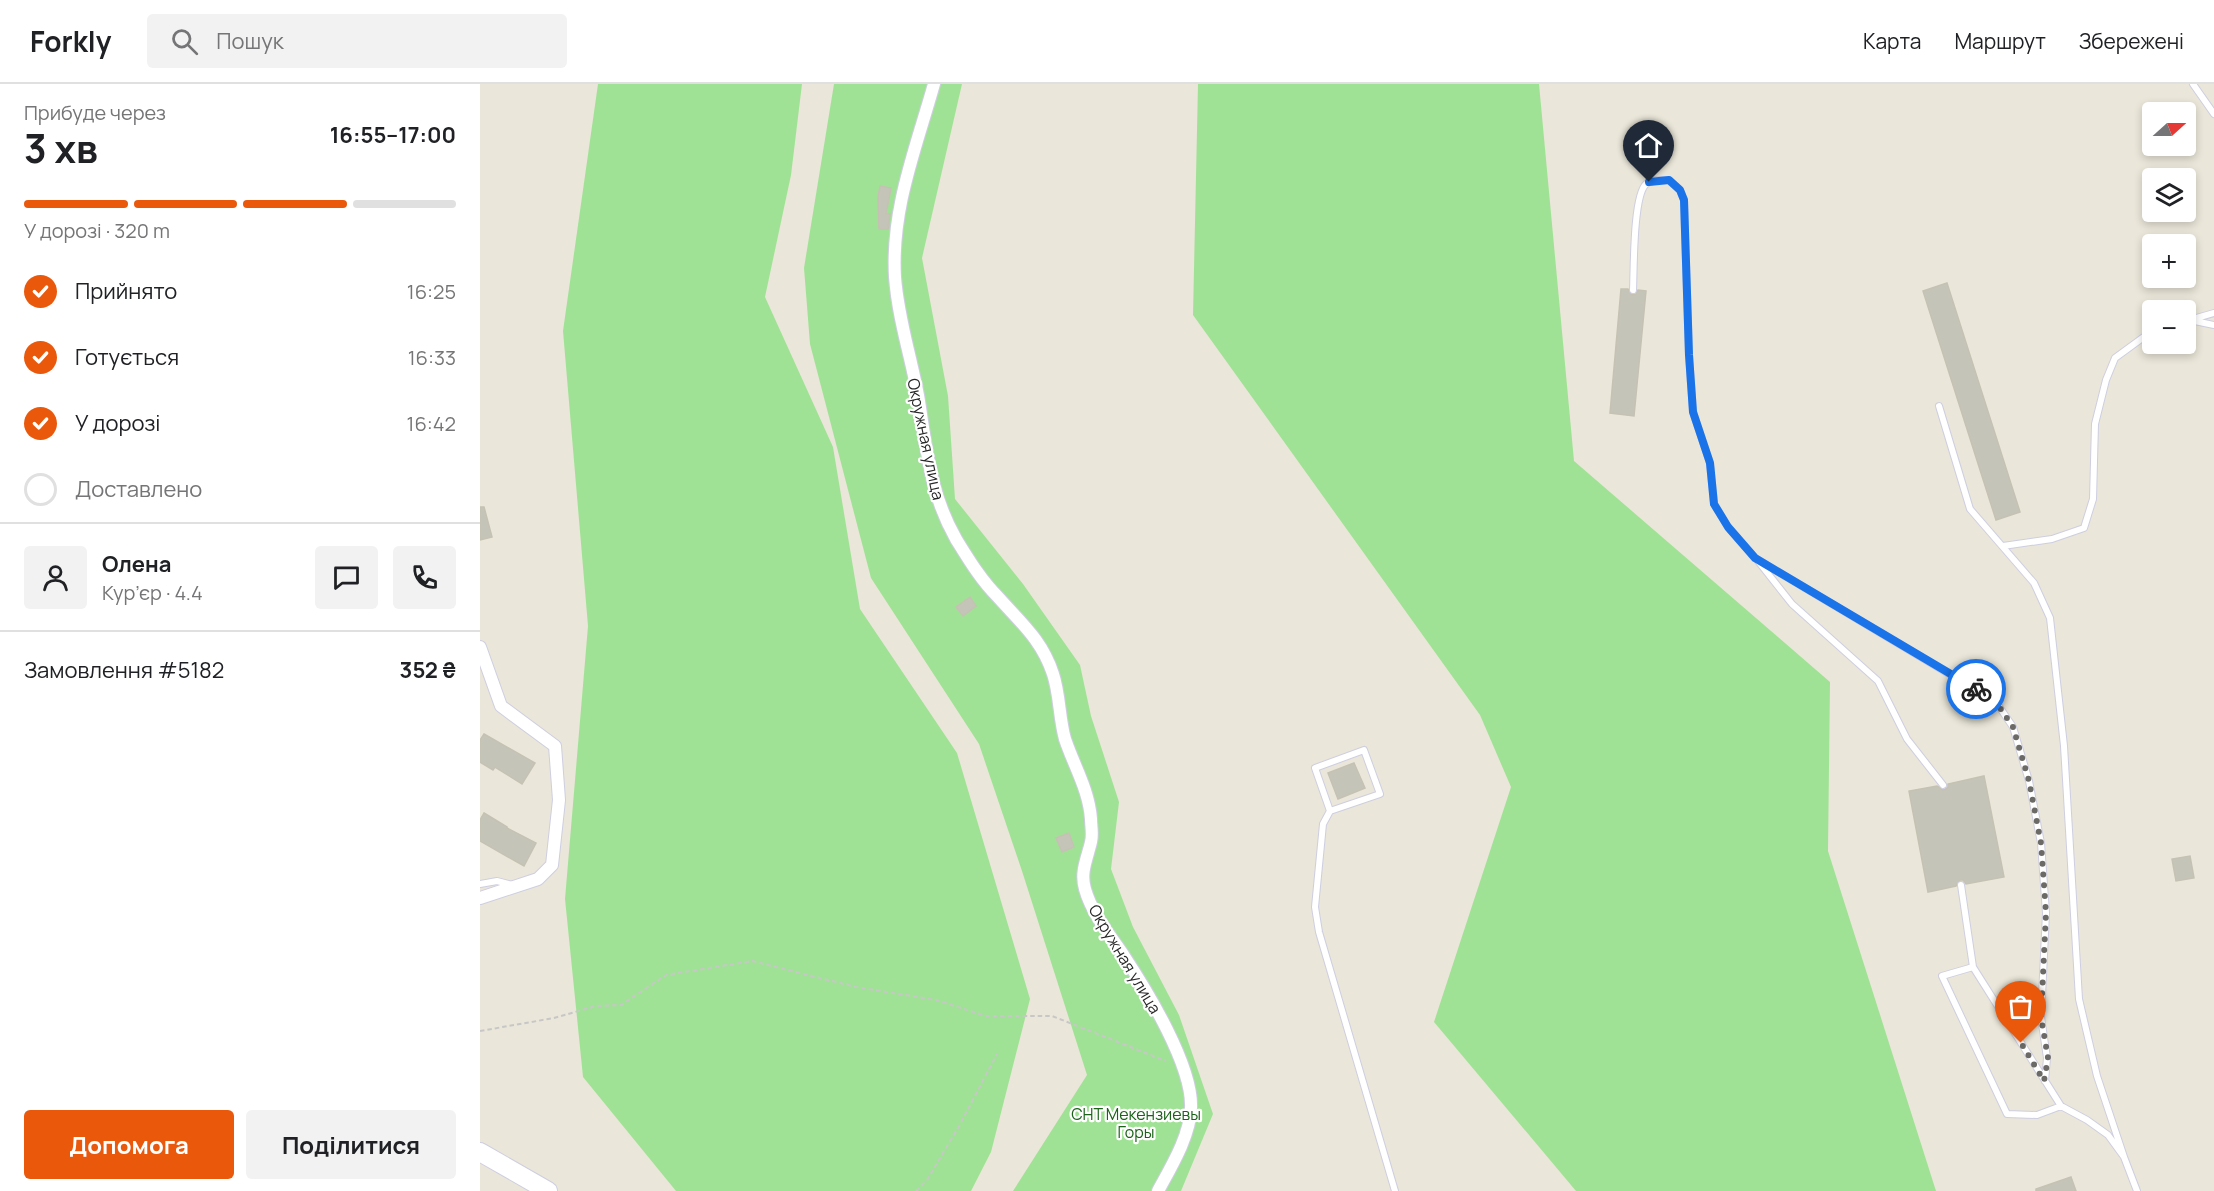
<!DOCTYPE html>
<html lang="uk">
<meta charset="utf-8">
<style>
body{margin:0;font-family:Manrope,sans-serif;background:#f2f2f2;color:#202124;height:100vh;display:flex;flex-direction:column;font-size:22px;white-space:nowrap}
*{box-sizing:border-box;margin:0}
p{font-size:20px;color:#757577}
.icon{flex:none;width:33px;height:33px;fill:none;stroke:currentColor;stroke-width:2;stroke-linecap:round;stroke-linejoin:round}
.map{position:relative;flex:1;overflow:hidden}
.drawer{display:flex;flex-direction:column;background:#fff;width:480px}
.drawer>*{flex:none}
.needle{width:39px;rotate:69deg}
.tools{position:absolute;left:1662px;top:18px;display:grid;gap:12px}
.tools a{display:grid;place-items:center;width:54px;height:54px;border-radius:6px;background:#fff;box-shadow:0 3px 9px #0003;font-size:30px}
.pin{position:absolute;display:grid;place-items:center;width:51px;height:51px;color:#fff;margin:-62px -26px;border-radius:50% 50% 50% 0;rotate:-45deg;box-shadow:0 0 6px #0007}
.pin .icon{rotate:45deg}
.courier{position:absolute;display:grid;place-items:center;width:60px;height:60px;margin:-30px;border:4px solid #1a73e8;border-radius:50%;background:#fff;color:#222;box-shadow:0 2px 8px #0007}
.summary em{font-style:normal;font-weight:700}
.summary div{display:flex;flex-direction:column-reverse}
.summary{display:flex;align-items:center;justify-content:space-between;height:102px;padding:0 24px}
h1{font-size:39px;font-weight:700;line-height:45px}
.bar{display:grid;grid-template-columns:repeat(4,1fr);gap:9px 6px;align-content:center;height:72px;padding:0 24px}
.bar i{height:8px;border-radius:4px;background:#e0e0e0}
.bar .selected{background:#ea580c}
.bar p{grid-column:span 4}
.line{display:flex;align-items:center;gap:15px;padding:0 24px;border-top:2px solid #e0e0e0}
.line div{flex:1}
.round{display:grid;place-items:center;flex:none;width:63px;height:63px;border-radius:6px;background:#f2f2f2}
ol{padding:0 24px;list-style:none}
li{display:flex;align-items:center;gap:18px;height:66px}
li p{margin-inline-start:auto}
li .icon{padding:6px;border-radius:50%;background:#ea580c;color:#fff;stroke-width:4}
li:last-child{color:#757577}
li i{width:33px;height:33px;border:3px solid #e0e0e0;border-radius:50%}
.button{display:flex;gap:12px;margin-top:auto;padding:12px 24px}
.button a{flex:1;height:69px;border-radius:6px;background:#ea580c;color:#fff;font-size:24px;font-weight:700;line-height:69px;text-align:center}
.button a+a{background:#f2f2f2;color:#202124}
header{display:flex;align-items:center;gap:36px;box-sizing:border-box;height:84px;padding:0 30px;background:#fff;border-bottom:2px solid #e0e0e0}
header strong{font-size:28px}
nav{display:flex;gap:33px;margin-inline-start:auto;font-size:21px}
.search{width:420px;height:54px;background:#f2f2f2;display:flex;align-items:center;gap:15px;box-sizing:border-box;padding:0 21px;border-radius:6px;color:#757577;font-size:22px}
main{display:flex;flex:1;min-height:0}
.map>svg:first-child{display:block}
</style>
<header>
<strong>Forkly</strong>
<div class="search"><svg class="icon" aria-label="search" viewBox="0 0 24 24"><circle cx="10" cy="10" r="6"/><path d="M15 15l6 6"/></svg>Пошук</div>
<nav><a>Карта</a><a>Маршрут</a><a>Збережені</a></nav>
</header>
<main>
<section class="drawer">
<div class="summary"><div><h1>3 хв</h1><p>Прибуде через</p></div><em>16:55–17:00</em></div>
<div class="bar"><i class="selected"></i><i class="selected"></i><i class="selected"></i><i></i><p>У дорозі · 320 m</p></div>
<ol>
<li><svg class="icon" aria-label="check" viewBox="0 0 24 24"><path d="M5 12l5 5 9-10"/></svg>Прийнято<p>16:25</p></li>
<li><svg class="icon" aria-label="check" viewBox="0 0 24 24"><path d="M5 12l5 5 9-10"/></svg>Готується<p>16:33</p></li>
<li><svg class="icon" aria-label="check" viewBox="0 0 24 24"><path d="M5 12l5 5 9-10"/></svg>У дорозі<p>16:42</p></li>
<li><i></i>Доставлено</li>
</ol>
<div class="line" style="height:108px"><a class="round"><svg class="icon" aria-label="person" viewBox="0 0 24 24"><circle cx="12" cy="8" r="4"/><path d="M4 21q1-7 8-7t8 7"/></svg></a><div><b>Олена</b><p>Кур’єр · 4.4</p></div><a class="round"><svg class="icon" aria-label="chat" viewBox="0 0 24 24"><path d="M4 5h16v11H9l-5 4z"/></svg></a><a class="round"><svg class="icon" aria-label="phone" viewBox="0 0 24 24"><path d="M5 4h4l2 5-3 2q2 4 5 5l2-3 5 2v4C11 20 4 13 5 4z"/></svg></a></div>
<div class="line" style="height:78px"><div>Замовлення #5182</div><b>352 ₴</b></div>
<div class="button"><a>Допомога</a><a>Поділитися</a></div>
</section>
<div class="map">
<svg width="1734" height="1107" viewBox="0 0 1734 1107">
<rect width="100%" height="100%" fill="#eae6d9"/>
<!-- green -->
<path fill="#a0e295" d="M118,0H322L311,91L285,213L353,363L380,525L477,669L550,915L511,1068L491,1107H196L103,993L85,815L108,542L83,247Z
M354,0H482L442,174L468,312L475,415L543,500L600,581L611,632L639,718L631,785L653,843L699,931L733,1030L701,1107H533L607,991L542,787L499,660L391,494L330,260L324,184Z
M718,0H1059L1094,377L1350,598L1348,767L1456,1107H1096L954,938L1031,703L1000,631L713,231Z"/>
<!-- building -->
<path fill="#c5c4b8" stroke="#c5c2b3" stroke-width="1.5" d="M400,102L411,104L406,130H410L408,145H399L398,113Z
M1467,199L1540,428L1516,436L1443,207Z
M1141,205H1148L1152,211L1156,210L1158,206L1166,207L1154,332L1130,329Z
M0,423H4L12,453L0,456Z
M490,513L496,522L483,532L476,523Z
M4,650L55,679L42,700L15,683L13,686L0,678V656Z
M874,679L885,704L858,715L848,689Z
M1504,692L1524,793L1486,800L1483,796H1480L1476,802L1448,808L1429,707L1457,702L1464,706L1468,703V700Z
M4,729L27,743V744L56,759L44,782L0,757V736Z
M589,749L594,763L582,768L576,754Z
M1710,772L1714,794L1696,797L1692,775Z
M1591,1093L1596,1107H1556V1105Z"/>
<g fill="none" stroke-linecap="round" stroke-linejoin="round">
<defs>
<path id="lane" d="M1713,0L1734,30
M1153,206C1154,185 1153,112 1166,100C1173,95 1181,96 1189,96L1200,106L1204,116L1209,271L1213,328L1230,379L1234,420L1248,443L1275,474L1516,618L1533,643L1549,697L1561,759L1566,829L1561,933L1567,974L1565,997
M1710,236L1734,241
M1706,237L1734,229
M1459,322L1490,425L1554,499L1570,534L1584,662L1599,915L1617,992L1644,1073
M1523,462L1572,455L1604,444L1613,415L1615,340L1626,296L1635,274L1672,247
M1278,477L1312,520L1398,597L1427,655L1463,701
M850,727L835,684L884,666L900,710L850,727L843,740L835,823L839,848L915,1107
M0,800L17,797L32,801
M1481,801L1493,883L1581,1022L1607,1036L1628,1051L1644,1073L1657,1107
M1493,883L1462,892L1527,1030L1557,1031L1581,1022"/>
<path id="street" d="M454,0C436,64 411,125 415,193C418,235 432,276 439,317C447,368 450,409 476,455C489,476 501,496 518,513C541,539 562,556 573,590C580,611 579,634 585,655C594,682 609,706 611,735C611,742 613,751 611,758C607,775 600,788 605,805C612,830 630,851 644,872C667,907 713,982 711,1024C710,1052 691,1083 678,1107
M0,563L21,622L75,662L79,716L72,781L58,795L0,814"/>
<path id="secondary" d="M0,1068L68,1107"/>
</defs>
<!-- lane casing -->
<use href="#lane" stroke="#cecee1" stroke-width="8"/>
<!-- street casing -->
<use href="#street" stroke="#cecee1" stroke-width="14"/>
<!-- secondary casing -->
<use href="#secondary" stroke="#cecee1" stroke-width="20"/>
<!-- path -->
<path stroke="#c7c7c7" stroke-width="2" stroke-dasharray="4.5 3" stroke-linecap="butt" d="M0,947L74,934L116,922L141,921L186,891L272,877L376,903L456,916L506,932H572L686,977
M436,1107L447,1096L478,1044L517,970"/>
<!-- lane -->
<use href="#lane" stroke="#fff" stroke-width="6"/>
<!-- street -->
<use href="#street" stroke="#fff" stroke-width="12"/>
<!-- secondary -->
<use href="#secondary" stroke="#fff" stroke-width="18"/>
</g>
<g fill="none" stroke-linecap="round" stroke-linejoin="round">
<!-- done -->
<path stroke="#6c6a66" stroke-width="6" stroke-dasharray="0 10.8" d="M1496,605L1516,618L1533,643L1549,697L1561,759L1566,829L1561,933L1568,974L1564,997L1541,959"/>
<!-- route -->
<path stroke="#1a73e8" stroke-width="8" d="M1169,98L1189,96L1200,106L1204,116L1209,271L1213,328L1230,379L1234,420L1248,443L1275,474L1496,605"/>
</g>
<g text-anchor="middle" stroke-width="4.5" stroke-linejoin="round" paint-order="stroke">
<!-- street labels -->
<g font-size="16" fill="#282828" stroke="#fff">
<text transform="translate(446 355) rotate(78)" y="6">Окружная улица</text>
<text transform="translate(645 875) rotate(59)" y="6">Окружная улица</text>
</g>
<!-- park labels -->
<g font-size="16" fill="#1a6319" stroke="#fff">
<text x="656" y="1036">СНТ Мекензиевы<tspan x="656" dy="18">Горы</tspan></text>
</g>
</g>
</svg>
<div class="tools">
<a><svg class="needle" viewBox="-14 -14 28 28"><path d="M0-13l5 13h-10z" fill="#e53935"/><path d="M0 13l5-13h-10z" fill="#757577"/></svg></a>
<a><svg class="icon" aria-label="layers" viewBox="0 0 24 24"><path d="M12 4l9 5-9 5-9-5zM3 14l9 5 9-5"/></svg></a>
<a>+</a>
<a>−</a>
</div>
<div class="pin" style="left:1541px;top:959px;background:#ea580c"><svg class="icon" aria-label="bag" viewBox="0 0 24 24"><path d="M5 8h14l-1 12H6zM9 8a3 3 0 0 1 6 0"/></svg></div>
<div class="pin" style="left:1169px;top:98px;background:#1f2937"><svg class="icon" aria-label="home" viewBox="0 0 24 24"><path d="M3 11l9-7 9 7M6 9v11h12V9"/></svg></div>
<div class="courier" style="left:1496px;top:605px"><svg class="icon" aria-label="bike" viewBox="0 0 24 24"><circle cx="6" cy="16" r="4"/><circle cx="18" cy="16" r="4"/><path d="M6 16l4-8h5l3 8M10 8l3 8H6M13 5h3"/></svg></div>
</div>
</main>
